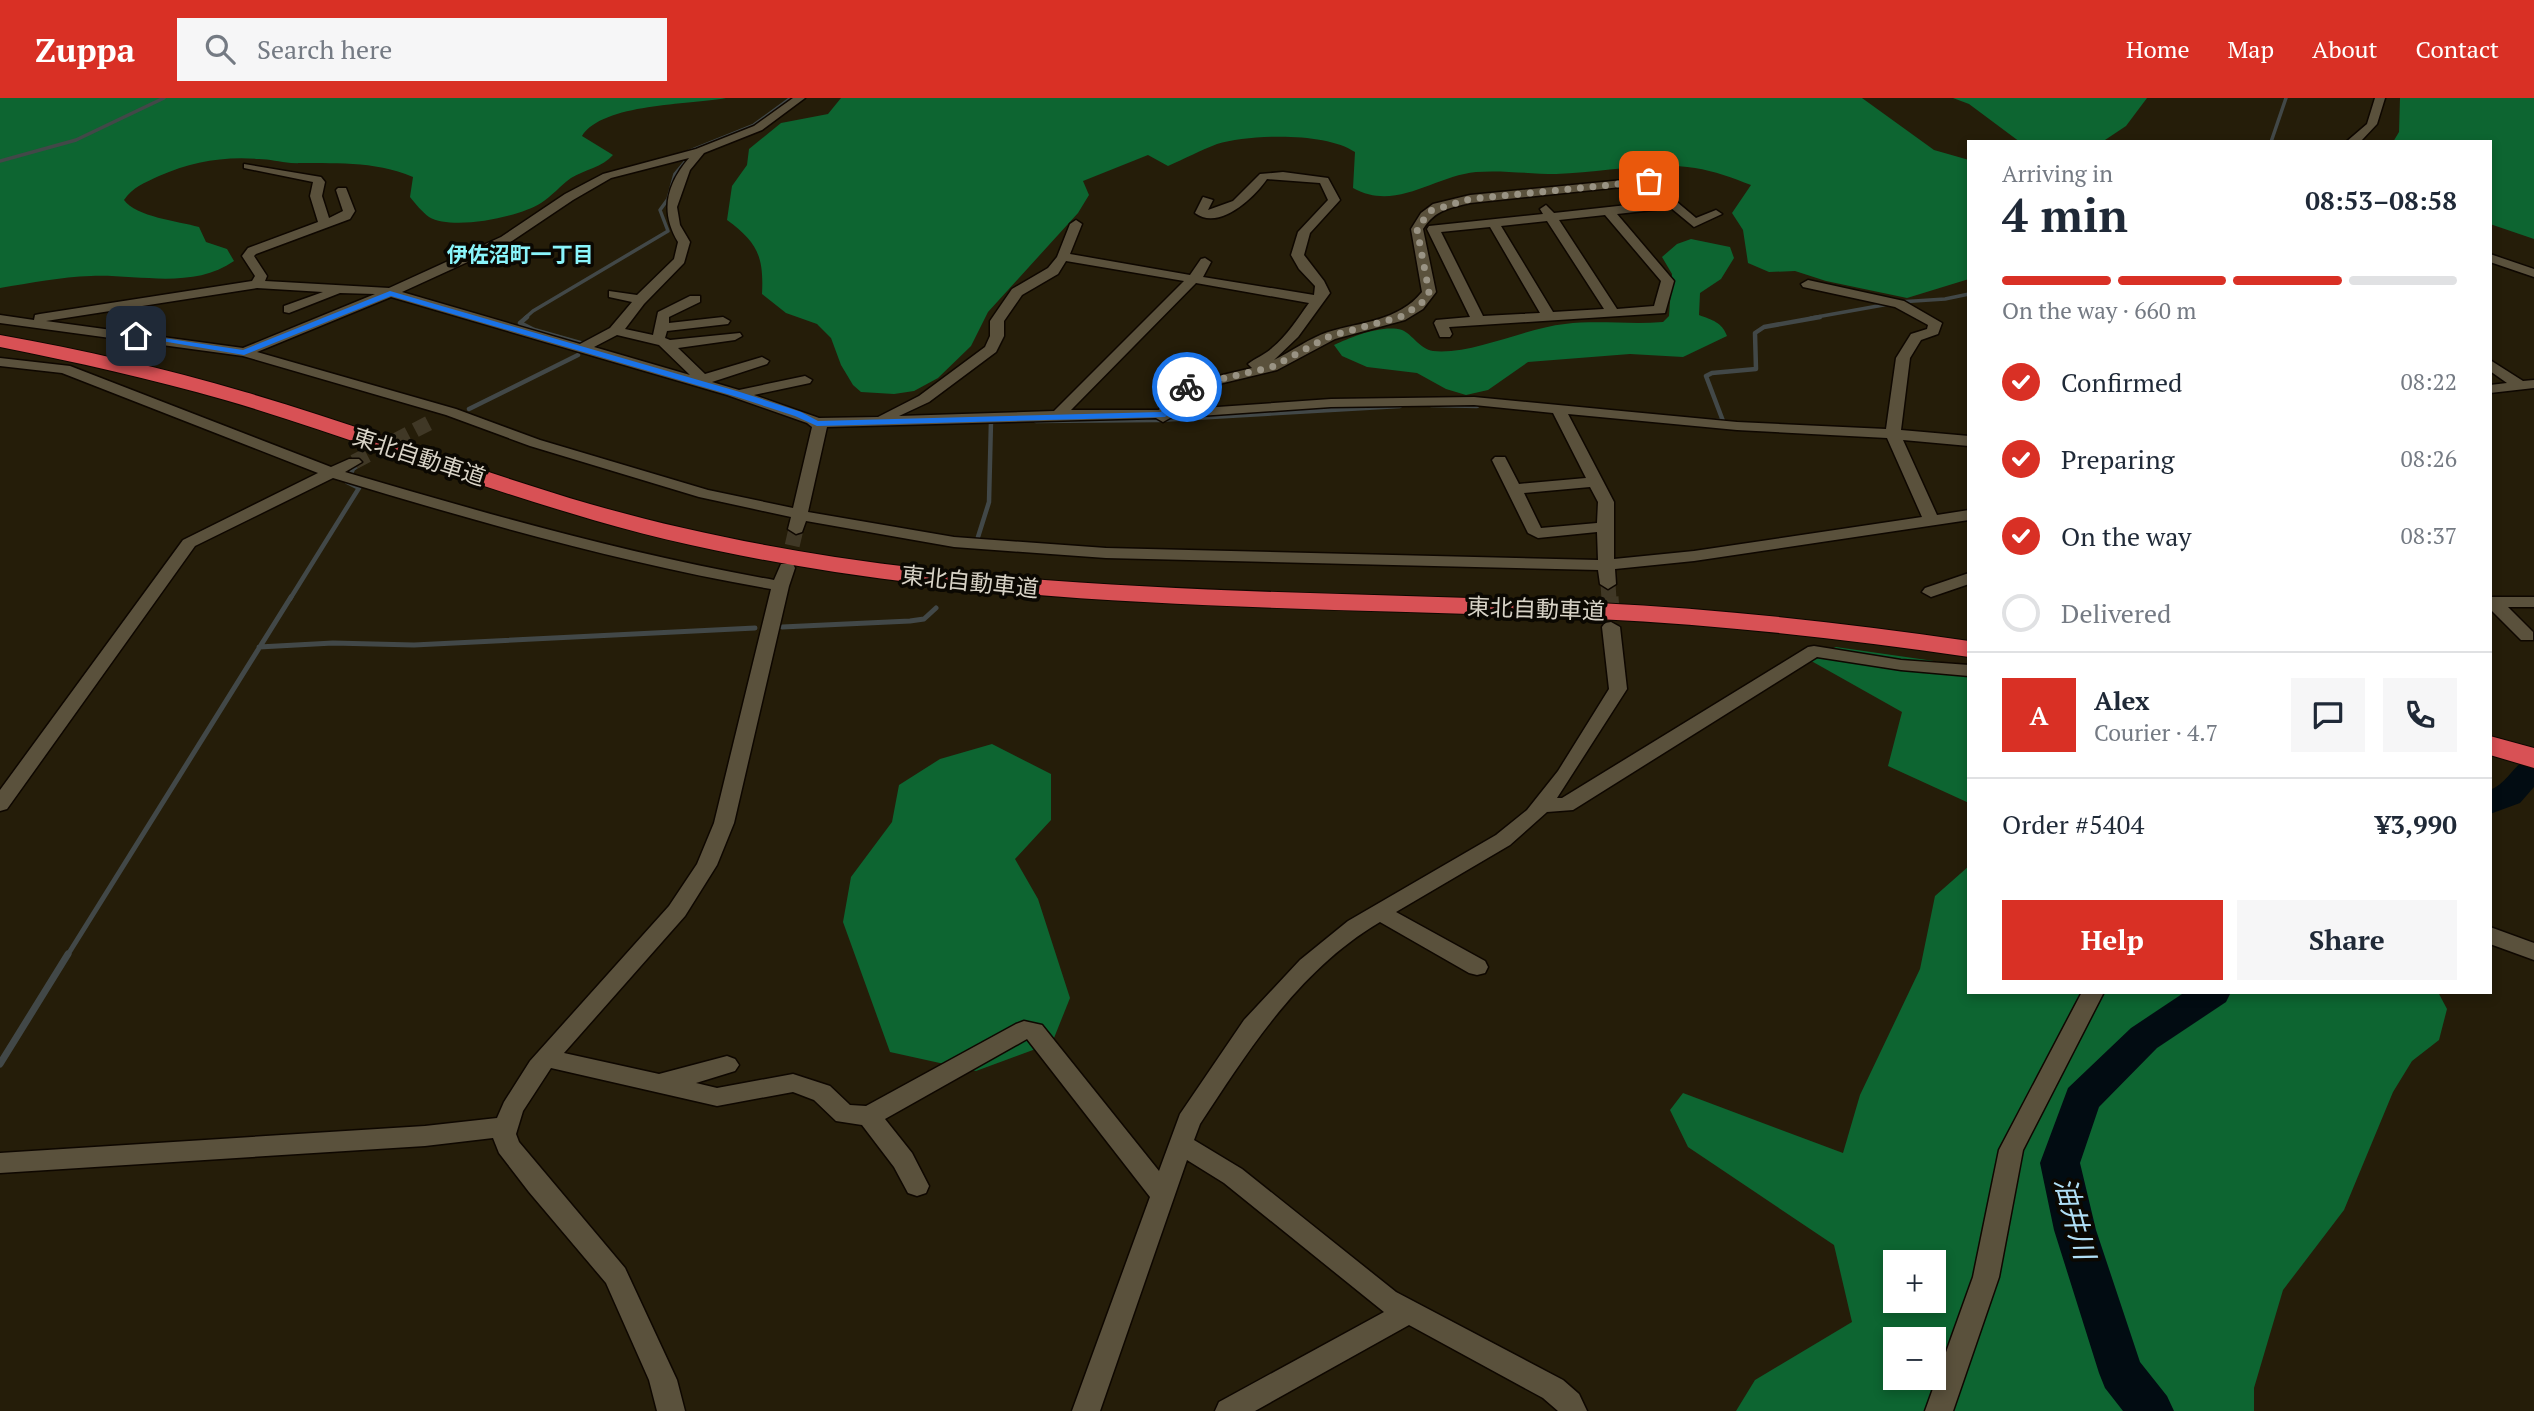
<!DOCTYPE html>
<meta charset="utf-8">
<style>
body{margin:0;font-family:"PT Serif","Noto Sans JP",serif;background:#f6f6f7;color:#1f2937;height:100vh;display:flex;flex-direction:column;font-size:26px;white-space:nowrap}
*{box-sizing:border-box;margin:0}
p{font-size:23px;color:#747a83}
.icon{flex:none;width:38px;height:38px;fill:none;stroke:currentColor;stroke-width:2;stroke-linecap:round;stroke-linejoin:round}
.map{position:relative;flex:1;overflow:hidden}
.drawer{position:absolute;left:1967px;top:42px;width:525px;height:854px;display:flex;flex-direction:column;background:#fff;border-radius:0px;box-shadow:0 4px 10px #0003}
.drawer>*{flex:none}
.buttons{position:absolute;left:1883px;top:1152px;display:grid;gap:14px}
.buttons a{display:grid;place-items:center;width:63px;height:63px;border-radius:0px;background:#fff;box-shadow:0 4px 10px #0003;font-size:35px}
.pin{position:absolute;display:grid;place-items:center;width:60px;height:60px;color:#fff;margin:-30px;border-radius:14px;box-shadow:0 4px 10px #0006}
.courier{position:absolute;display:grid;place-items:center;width:70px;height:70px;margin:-35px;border:5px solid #1a73e8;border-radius:50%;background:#fff;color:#222;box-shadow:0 2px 9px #0007}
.overview em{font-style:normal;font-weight:800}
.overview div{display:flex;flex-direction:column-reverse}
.overview{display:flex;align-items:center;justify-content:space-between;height:119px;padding:0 35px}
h1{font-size:46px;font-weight:800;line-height:52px}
.bar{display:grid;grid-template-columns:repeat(4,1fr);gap:10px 7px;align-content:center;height:84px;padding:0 35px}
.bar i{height:9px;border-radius:5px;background:#e0e1e3}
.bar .current{background:#d93025}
.bar p{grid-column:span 4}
.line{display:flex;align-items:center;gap:18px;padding:0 35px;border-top:2px solid #e0e1e3}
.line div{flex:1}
.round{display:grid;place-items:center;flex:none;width:74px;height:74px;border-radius:0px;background:#f6f6f7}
ol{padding:0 35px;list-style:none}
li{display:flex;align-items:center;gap:21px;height:77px}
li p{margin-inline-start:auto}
li .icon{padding:7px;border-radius:50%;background:#d93025;color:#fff;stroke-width:4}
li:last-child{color:#747a83}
li i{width:38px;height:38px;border:4px solid #e0e1e3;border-radius:50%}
.action{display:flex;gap:14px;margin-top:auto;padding:14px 35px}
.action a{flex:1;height:80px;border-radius:0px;background:#d93025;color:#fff;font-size:28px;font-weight:800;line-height:80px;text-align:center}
.action a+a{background:#f6f6f7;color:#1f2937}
header{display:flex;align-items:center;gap:42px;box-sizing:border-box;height:98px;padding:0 35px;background:#d93025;color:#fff}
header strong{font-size:33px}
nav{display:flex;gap:38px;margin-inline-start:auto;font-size:24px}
.search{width:490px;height:63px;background:#f6f6f7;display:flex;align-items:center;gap:18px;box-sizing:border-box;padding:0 24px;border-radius:0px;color:#747a83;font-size:26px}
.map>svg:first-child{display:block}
</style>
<header>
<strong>Zuppa</strong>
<div class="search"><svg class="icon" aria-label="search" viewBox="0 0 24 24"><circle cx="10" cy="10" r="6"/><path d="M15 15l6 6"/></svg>Search here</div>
<nav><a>Home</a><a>Map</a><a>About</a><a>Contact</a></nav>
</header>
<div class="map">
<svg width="2534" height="1313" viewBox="0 0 2534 1313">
<rect width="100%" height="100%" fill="#251d09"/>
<!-- forest -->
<path fill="#0d6531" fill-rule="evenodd" d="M0,0H726C689,7 603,5 582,38L613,57C603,69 584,72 571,80C560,88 552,98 541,105C519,119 453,133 429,119C422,114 415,105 410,99L413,79C373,62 333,66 291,65C280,64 269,61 259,61C223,58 191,64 159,78C144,85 133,89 124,102C136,119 178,123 199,129L206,144L227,151L234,163C193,192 137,176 91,178C61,179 30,185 0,190Z
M841,0H1862L1934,52L1969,62V181L1907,200L1826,183L1795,173L1769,174L1748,165L1743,132L1732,115L1751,87C1733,80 1714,73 1695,70C1649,63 1602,75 1556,76C1530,76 1502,72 1476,74C1434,78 1396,114 1353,90L1355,54C1326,34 1251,36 1217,46C1201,52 1184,61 1168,68L1148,57L1083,83L1089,97L1078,115L988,214L971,248L938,280L914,293L894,296L861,294L853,287L841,267L831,240L817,226L786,215L762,196C764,158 757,144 727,122L732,88L747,67L749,51L781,25L828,16Z
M1953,0H2147L2126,28L2102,44H2020L1969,6Z
M2400,0H2534V141L2490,126V44H2393L2399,34Z
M1691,141L1730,149L1734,160L1721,181L1700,195L1699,217C1712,222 1722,224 1727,238L1683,259L1630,256L1528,264L1488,292L1466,297L1446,291L1417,275L1367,269L1342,258L1334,247C1351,239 1383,226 1402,232C1413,237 1420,251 1433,253C1472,257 1525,230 1565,226C1598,222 1631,227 1663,224L1669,218L1672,176L1662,159L1677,146Z
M1836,549L1969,568V705L1888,668L1902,614L1806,560Z
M992,646L1051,676V722L1015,761L1038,801L1070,900L1052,945L976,973L890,954L843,824L851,779L892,724L899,687L940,661Z
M1969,768V894H2438L2447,911L2439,942L2412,963L2393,994L2344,1112L2283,1192L2254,1290V1313H1736L1755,1282L1852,1224L1834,1147L1688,1049L1670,1012L1683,995L1843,1055L1860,997L1920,871L1935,798ZM1895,1164H1934V1202H1895ZM1895,1241H1934V1279H1895Z"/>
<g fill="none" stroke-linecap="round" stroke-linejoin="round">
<!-- stream-far3 -->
<path stroke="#424848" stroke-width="3.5" d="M2271,44L2286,0
M682,56L754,27L791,0
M0,63L76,42L164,0
M1899,204L1945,201L1969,196
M525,220L533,213L668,133L660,112L668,101L675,76L690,58
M1811,220L1889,206"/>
<!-- stream-far2 -->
<path stroke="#424848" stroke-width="4.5" d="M527,219L520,225L534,232L580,245
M1431,307L1477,308
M469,311L578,257
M1036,323L1159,322L1400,308
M1716,323H1723L1706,278L1712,275L1756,271L1755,235L1764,229L1820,219
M978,439L989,404L991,323H995
M290,501L359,390L347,384L353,371L362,365"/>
<!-- stream-far1 -->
<path stroke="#424848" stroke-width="5" d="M782,529L910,523L924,521L936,510
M259,549L333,545L414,547L755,530
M67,858L291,499"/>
<!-- stream -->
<path stroke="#424848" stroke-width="7" d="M0,966L68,856"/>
<!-- river -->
<path fill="#020c12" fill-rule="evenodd" d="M2534,658V689L2520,705L2490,716V692C2509,685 2514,663 2534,658Z
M2185,894H2231L2226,904L2157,950L2099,1009L2080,1065L2096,1132L2140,1264L2167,1298L2174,1313H2123L2105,1290L2099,1275L2054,1132L2040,1065L2068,990L2131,930Z"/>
<!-- minor-tunnel-far1 -->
<path stroke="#403826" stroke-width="15" stroke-dasharray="15 8" stroke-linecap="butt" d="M354,364L431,324
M787,470L796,431
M1608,486L1609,501"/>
<!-- minor-tunnel -->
<path stroke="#403826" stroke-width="19" stroke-dasharray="19 10" stroke-linecap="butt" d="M1609,499L1611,529"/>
<defs>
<path id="minor" d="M793,0H805L762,32L704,55L690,72L677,109L680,127L690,144L684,165L644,206L625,231L653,237L658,214L690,198H700V204L669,219V225L723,219L730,223L728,226L667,233L665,240L670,242L740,235L742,238L735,242L678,250L705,276L762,259L769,263L767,266L712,284L739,292L805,278L812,282L810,285L754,297L819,320L878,319L919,298L985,249L990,238V223L1012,191L1048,170L1057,159L1070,126L1076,122L1082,126L1070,156L1190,177L1201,161L1205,160L1211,164L1203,179L1314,197L1315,188L1299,171L1291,157L1298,134L1328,102L1320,85L1267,81C1254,100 1219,133 1195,115L1203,99L1213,102L1208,112L1233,103L1260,76L1283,74L1328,80L1340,102L1310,135L1304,157L1324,183L1330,195L1298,239L1274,262C1292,253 1310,240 1328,234C1361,224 1399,223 1422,194L1411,131L1421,115L1433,106L1470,97L1654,79L1659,68L1663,67L1669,70L1665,82L1659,85L1470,105C1449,110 1435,112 1423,131L1436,194L1423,211L1405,222L1335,241L1277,272L1186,294L1178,302L1174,312L1331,301L1474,299L1737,324L1886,331L1896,260L1911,236L1927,231L1928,227L1895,209L1803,189L1801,186L1808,182L1904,203L1942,225L1938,236L1921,242L1910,260L1901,332L1969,338V348L1903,342L1937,417L1969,412V422L1694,463L1615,471L1616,486L1608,491L1600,486L1598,472L1106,460L954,449L806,423L802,434L796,436L788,431L791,419L699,399L530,348L446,317L243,258L0,225V217L34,222L35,217L40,216L252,183L255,178L242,158L248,150L318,124L310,98L313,84L244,70V66L321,79L325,84L322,98L329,120L343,113L336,92L338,90H346L355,113L350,121L256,156L254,158L267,178L265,183L389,190L501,139L565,96L603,76L696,51L754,28ZM689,60C666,87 660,114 678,144L674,161L637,197L609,193V199L632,204L610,230L580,246L402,194L509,145L573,102L611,80ZM1066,163L1184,183L1054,313L899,318L929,304L996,254L1004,238V223L1022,197L1058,176ZM1196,185L1309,205C1298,220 1287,238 1272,250C1265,257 1255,260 1248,266L1252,270L1176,288L1166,297L1159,312H1071ZM257,190L323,194L284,208V214L289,215L340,195L375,196L243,250L46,223ZM391,199L727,297L807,325L812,329L793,410L708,392L540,342L456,311L257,254ZM617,237L659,247L690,277L594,249ZM1474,307L1553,315L1586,380L1519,386L1505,359H1495L1492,362L1528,435L1538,440L1597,434L1598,462L1106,450L954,439L808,414L827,329L1156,320L1163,324L1170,320L1331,309ZM1568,316L1737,332L1887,340L1922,419L1694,453L1614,461V404ZM1590,389L1598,404L1597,425L1541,430L1524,395Z
M2375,0H2385L2377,26L2361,43L2346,44L2367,26Z
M1665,94L1696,120L1716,112L1722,116L1694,129L1671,110L1617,116L1674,183L1665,215L1449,229L1452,236L1450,239H1440L1434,225L1436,222L1470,219L1427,131L1429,128L1543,116L1540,111L1546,107L1554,115L1664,103L1659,98ZM1605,117L1661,183L1654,208L1617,211L1559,122ZM1547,123L1604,211L1553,214L1501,128ZM1490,129L1540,215L1483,218L1441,134Z
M2490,156L2534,171V179L2490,164Z
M0,260L70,268L331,369L349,361H359L362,364L345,374C487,416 628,456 774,482L781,466H793L795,470L789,488L734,725L717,767L685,818L564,955L659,976L727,958L735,961L739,967L735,973L696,985L717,990L793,976L830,988L850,1007L866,1008L1016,926L1024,923L1042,927L1159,1073L1180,1016L1244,922L1300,862L1348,823L1496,737L1527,712L1558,673L1609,591L1602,529L1605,525L1611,524L1620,529L1627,591L1557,700H1562L1808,549L1814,548L1901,562L1969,567V578L1901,572L1817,559L1573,712L1547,714L1510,747L1396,814L1485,863L1488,869L1485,875L1477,877L1469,875L1380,824C1300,871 1249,951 1200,1026L1194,1042L1242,1071L1396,1194L1563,1282L1579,1296L1587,1313H1558L1543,1300L1409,1227L1255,1313H1215L1219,1304L1384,1214L1224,1085L1187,1062L1100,1313H1072L1150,1099L1027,941L885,1021L912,1055L929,1088L926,1095L917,1098L908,1095L894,1069L862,1027L836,1023L814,1002L793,994L717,1008L551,970L523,1013L516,1036L519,1044L625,1170L677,1282L685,1313H657L649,1282L606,1185L529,1094L499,1055L493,1040L425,1048L0,1075V1055L425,1028L497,1020L504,1004L530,963L669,808L697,766L714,725L771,491C622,465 478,424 333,380L195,448L7,711L0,713V692L183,442L318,375L62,275L0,268Z
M2490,262L2523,283L2534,282V290L2490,295V287L2507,285L2490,273Z
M1969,475V486L1931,499L1922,494L1925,490Z
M2490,499H2534V509H2508L2533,534V542H2521L2490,511Z
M2490,829L2534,845V862L2490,846Z
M2082,894H2104L2023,1052L1999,1179L1953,1313H1925L1973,1179L1999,1052Z"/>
<path id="highway" d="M0,237C83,252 164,270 245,294C361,328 474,372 590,406C670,429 752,446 835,459C1088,497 1343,493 1598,505C1722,511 1846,525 1969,543V559C1846,541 1722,527 1598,521C1343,509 1088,513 835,474C745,460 657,442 570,415C454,381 341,336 225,302C151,281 76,264 0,249Z
M2490,638L2534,650V670L2490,657Z"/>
</defs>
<!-- minor casing -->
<use href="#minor" stroke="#0e0700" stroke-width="3"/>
<!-- highway casing -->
<use href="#highway" stroke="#0e0700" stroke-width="2"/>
<!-- minor -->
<use href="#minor" fill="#5a513c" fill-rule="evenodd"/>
<!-- highway -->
<use href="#highway" fill="#d85155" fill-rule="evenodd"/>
</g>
<!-- route -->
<path fill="#1a73e8" d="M390,193L740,294L801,314L818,323L1161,314L1168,298L1184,287L1192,289L1175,301L1169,316L1165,319L817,328L795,318L734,298L391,198L244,257L132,238L136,236L243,252Z"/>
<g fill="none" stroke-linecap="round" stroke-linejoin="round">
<!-- done -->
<path stroke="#999384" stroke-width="7" stroke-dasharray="0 12.6" d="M1187,289L1272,269L1330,238L1400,219L1418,208L1426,201L1429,194L1417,131L1430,113L1470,101L1649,83"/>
</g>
<g text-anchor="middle" stroke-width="7" stroke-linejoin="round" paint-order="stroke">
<!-- far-neighbourhood labels -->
<g font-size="21" font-weight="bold" fill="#8af5fb" stroke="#0b0802">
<text x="520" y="164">伊佐沼町一丁目</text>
</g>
<!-- street labels -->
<g font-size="23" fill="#d8d3c7" stroke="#0b0802">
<text transform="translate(419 359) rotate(18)" y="8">東北自動車道</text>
<text transform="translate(970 484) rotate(6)" y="8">東北自動車道</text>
<text transform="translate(1536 511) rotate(2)" y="8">東北自動車道</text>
</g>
<!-- near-water labels -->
<g font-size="28" font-style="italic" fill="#b0dff6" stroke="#0b0802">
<text transform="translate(2075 1120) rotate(75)" y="10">油井川</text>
</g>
</g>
</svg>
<div class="buttons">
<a>+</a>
<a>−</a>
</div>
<div class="pin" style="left:1649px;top:83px;background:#ea580c"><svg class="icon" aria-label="bag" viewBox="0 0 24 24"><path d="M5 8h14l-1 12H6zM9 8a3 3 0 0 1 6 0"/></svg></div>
<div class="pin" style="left:136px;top:238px;background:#1f2937"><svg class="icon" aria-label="home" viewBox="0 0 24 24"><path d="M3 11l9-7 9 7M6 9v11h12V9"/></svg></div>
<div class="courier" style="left:1187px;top:289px"><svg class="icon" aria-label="bike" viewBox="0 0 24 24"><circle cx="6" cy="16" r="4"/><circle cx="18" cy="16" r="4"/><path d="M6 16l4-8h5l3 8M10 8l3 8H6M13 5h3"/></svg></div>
<section class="drawer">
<div class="overview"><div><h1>4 min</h1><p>Arriving in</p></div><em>08:53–08:58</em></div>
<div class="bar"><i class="current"></i><i class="current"></i><i class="current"></i><i></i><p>On the way · 660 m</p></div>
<ol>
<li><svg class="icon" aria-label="check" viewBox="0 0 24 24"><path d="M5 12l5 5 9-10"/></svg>Confirmed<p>08:22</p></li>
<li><svg class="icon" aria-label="check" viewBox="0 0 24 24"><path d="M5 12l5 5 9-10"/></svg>Preparing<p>08:26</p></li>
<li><svg class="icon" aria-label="check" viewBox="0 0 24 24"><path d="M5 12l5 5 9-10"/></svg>On the way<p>08:37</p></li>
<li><i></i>Delivered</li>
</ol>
<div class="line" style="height:126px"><b class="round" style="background:#d93025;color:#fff">A</b><div><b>Alex</b><p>Courier · 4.7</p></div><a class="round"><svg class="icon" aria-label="chat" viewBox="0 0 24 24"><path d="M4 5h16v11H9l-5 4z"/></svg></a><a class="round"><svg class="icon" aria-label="phone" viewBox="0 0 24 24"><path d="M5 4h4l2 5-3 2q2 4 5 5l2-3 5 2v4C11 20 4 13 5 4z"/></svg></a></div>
<div class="line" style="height:91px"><div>Order #5404</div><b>¥3,990</b></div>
<div class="action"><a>Help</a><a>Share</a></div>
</section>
</div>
